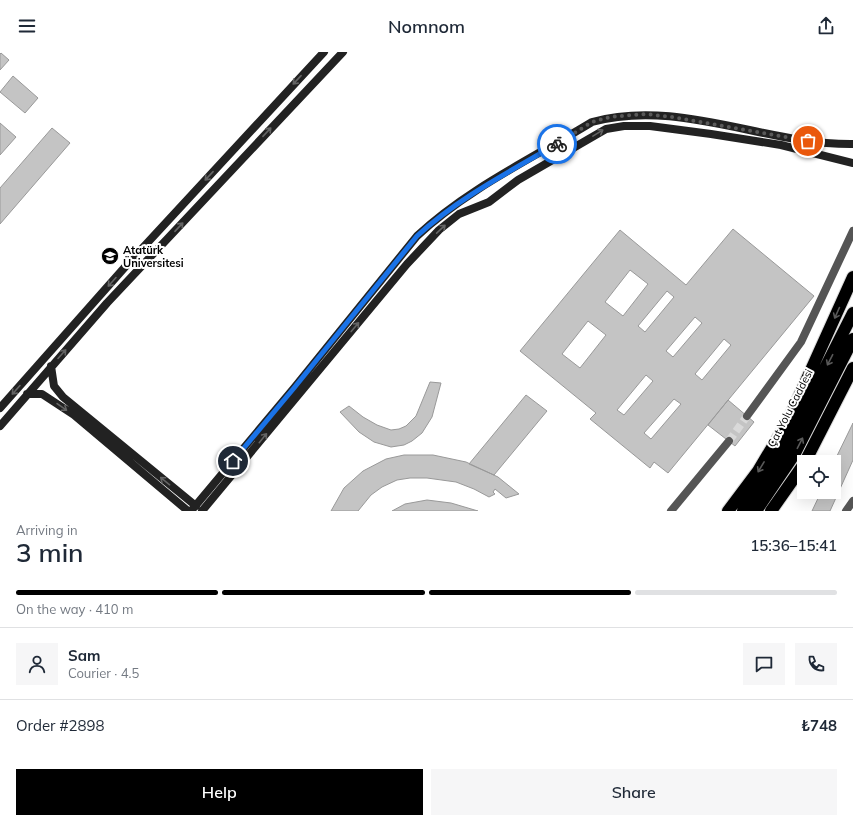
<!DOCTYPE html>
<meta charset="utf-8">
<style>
body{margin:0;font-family:Mulish,sans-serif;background:#f6f6f7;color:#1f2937;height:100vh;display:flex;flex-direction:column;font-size:15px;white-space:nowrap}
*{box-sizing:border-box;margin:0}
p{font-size:13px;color:#747a83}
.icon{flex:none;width:22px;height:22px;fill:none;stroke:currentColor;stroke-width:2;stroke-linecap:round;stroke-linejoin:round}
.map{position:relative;height:459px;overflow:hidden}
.panel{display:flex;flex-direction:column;background:#fff;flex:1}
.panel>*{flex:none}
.buttons{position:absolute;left:797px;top:403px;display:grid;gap:8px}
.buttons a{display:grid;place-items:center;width:44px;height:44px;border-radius:0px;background:#fff;box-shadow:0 4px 16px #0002;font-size:20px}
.pin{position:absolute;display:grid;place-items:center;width:34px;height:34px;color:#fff;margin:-17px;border:2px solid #fff;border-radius:50%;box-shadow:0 1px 4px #0007}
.courier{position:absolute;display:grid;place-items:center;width:40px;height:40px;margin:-20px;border:3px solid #1a73e8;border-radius:50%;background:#fff;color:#222;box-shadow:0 1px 5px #0007}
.overview em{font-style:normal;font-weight:600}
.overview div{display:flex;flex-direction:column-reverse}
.overview{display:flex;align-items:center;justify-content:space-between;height:68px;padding:0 16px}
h1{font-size:26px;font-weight:600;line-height:30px}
.bar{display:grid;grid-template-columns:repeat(4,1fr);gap:6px 4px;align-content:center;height:48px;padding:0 16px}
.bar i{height:5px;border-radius:3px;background:#e0e1e3}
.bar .on{background:#000}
.bar p{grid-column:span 4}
.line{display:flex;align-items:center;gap:10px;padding:0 16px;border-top:1px solid #e0e1e3}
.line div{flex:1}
.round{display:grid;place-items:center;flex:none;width:42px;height:42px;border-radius:0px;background:#f6f6f7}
.action{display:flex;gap:8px;margin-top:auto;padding:8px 16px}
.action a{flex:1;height:46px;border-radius:0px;background:#000;color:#fff;font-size:16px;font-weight:600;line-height:46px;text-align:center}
.action a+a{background:#f6f6f7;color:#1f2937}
header{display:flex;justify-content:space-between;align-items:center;height:52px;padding:0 16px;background:#fff;font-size:18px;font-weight:600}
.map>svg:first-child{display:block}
</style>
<header><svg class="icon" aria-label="menu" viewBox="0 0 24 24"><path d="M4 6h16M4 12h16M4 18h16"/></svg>Nomnom<svg class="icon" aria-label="share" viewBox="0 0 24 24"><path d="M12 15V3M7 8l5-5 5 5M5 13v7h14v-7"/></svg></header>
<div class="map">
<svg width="853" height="459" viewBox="0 0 853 459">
<rect width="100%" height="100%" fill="#fff"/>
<!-- building -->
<path fill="#c4c4c4" stroke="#999" fill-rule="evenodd" d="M1,1L9,8L0,18V2Z
M13,24L38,46L25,61L0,40Z
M0,71L16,85L0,103Z
M52,76L70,91L0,172V136Z
M733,177L814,244L668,421L654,410L650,416L590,367L596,361L520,299L620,178L686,233ZM630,218L648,232L623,264L605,250ZM667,239L674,245L645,280L638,274ZM695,265L702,271L673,305L666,299ZM588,269L606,283L580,316L562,302ZM724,287L731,293L702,328L695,322ZM646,323L653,329L624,363L617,358ZM674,347L681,352L651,387L644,381Z
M430,330L441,331L432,365L422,381L412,389L404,393L391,395L374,390L359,380L340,360L349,354L363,365L377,373L391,378L399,377L406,374L416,364Z
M526,343L547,359L494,423L469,412Z
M728,348L754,370L735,394L708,373Z
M853,371V408L830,459H812L821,440H834V410Z
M404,403H433L466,410L498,425L519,442L506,446L495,437L493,440L495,442L489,445L474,437L456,430L427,426H410L397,428L382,435L371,443L358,459H331L344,436L363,419L386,407Z
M427,448L451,451L478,459H392L405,452Z"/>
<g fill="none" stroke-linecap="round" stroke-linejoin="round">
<!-- street-tunnel -->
<path stroke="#d9d9d9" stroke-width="8" stroke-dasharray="8 4" stroke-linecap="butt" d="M729,389L747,364"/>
<defs>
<path id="highway" d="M805,410L853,316
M728,459L758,419L788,369L853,225
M743,459L780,405L853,261
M756,459L794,403L853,287
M771,459L804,412"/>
</defs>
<!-- highway casing -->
<use href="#highway" stroke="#dbdbdb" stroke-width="14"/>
<!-- street -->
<path stroke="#555" stroke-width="8" d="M747,364L801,290L853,179
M671,459L729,389
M846,459L853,449"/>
<!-- secondary -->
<path stroke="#222" stroke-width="8" d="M51,314L54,334L63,345L196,454
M27,342H42L74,363L188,459
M0,356L125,215L324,0
M0,374L107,251L343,0
M191,459L294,336L417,184C467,137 533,106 592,70C679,46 765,93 853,92
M202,459L407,212L439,178L459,162L489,150L518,128L606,77L624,74H650L711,82L781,93L853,111"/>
<!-- highway -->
<use href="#highway" stroke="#000" stroke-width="12"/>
</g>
<!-- one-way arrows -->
<defs><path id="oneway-shaft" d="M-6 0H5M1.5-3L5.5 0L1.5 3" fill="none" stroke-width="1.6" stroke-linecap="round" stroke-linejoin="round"/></defs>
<g stroke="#646464">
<use href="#oneway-shaft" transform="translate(297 28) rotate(133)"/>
<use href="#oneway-shaft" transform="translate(267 80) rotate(-47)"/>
<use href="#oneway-shaft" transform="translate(598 81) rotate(-31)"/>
<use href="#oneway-shaft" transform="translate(209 124) rotate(133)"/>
<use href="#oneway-shaft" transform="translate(179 175) rotate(-47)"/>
<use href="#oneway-shaft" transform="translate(441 177) rotate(-43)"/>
<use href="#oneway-shaft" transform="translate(112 230) rotate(132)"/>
<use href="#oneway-shaft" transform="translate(355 275) rotate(-50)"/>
<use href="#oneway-shaft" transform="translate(62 302) rotate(-48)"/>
<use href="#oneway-shaft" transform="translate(16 338) rotate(132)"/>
<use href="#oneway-shaft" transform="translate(62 355) rotate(35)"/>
<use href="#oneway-shaft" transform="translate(263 386) rotate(-51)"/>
<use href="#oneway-shaft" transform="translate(165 429) rotate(-141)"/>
</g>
<g stroke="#595959">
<use href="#oneway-shaft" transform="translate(837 261) rotate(114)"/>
<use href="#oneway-shaft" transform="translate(830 308) rotate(117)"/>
<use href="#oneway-shaft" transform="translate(800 391) rotate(-63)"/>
<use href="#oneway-shaft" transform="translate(761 415) rotate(121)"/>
</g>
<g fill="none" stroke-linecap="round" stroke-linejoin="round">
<!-- done -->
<path stroke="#595959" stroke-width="4" stroke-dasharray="0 7.2" d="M557,92L592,70L610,65L645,62L672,65L808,89"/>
<!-- route -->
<path stroke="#1a73e8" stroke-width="5" d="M233,409L294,336L417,184C458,146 509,120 557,92"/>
</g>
<!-- icons -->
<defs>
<symbol id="university-disc" viewBox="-11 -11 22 22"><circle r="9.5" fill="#000" stroke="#fff"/><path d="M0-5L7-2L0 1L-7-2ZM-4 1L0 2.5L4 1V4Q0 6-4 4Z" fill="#fff"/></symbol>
</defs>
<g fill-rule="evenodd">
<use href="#university-disc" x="100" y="194" width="20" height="20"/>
</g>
<g text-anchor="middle" stroke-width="4" stroke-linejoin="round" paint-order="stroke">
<!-- poi labels -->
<g font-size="11" font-weight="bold" fill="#000" stroke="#fff" text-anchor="start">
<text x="123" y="202">Atatürk<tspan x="123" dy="13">Üniversitesi</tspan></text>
</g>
<!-- street labels -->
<g font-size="11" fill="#000" stroke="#fff">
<text transform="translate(790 356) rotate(-63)" y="4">Çat Yolu Caddesi</text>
</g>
</g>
</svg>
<div class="buttons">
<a><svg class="icon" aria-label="locate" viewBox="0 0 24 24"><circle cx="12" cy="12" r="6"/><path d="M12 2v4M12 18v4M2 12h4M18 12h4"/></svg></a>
</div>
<div class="pin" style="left:808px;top:89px;background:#ea580c"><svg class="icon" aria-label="bag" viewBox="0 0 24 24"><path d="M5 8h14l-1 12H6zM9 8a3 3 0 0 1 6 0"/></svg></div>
<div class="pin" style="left:233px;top:409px;background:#1f2937"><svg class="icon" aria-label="home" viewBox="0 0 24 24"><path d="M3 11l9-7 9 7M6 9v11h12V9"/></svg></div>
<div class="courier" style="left:557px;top:92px"><svg class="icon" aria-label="bike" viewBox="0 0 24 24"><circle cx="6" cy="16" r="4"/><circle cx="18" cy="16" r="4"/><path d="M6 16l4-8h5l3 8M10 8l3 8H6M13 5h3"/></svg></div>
</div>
<section class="panel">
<div class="overview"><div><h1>3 min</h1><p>Arriving in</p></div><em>15:36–15:41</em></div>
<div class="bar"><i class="on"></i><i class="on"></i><i class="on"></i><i></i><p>On the way · 410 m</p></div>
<div class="line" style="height:72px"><a class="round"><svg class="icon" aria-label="person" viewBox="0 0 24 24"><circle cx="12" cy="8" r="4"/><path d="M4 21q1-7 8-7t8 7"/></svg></a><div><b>Sam</b><p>Courier · 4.5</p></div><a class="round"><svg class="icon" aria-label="chat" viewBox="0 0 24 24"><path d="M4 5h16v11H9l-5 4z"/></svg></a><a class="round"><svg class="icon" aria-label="phone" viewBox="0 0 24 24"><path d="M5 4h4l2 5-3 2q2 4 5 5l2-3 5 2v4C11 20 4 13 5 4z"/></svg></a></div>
<div class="line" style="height:52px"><div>Order #2898</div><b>₺748</b></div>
<div class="action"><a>Help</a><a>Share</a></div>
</section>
